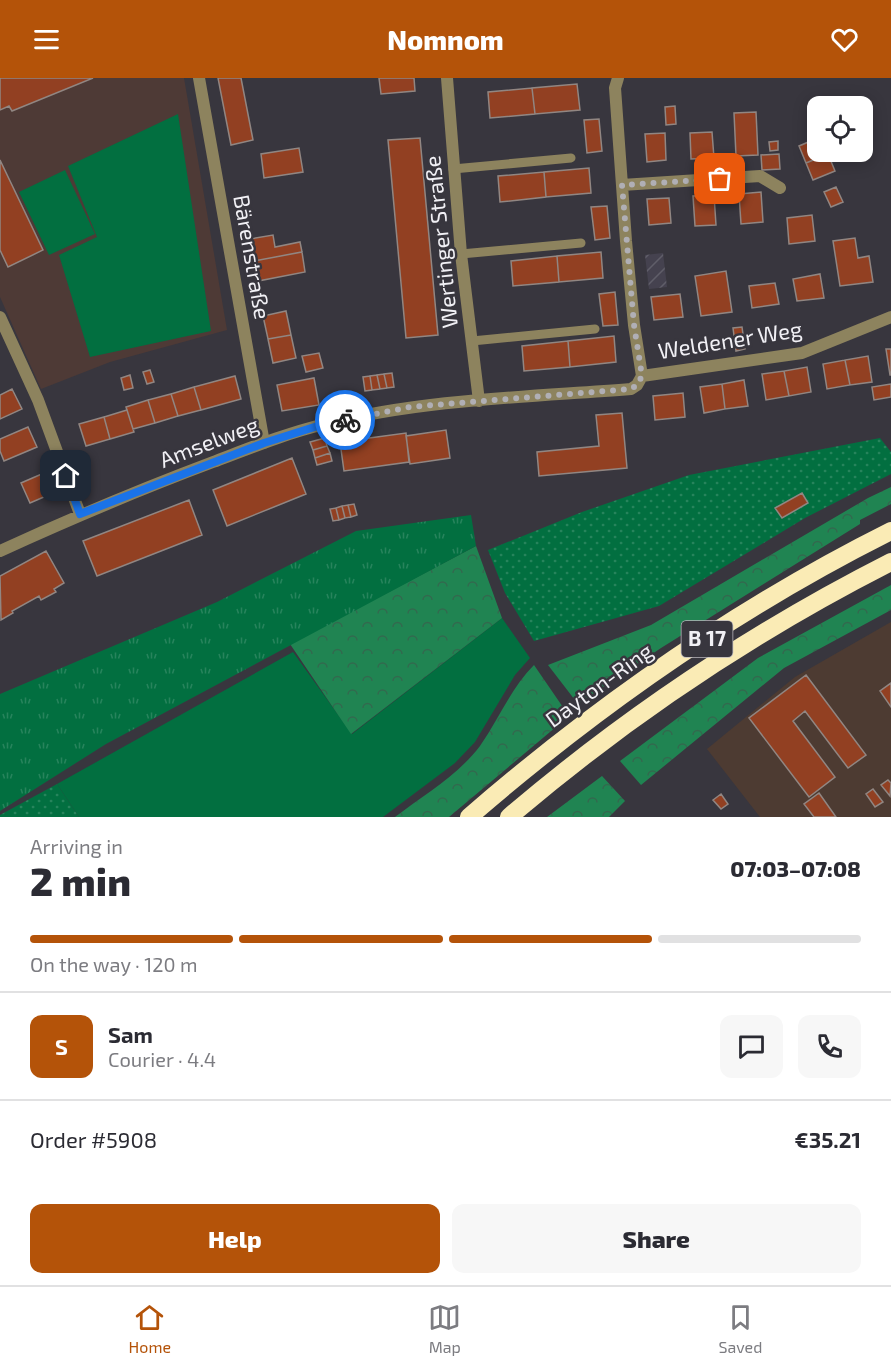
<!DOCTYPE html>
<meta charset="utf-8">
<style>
body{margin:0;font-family:"Exo 2",sans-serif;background:#f7f7f7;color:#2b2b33;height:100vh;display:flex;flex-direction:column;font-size:22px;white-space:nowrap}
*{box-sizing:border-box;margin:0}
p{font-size:20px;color:#7c7c81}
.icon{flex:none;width:33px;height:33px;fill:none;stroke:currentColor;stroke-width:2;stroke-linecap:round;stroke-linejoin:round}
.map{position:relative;height:739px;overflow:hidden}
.details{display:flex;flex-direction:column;background:#fff;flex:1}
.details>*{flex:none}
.buttons{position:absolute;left:807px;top:18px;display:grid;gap:12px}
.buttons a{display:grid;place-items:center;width:66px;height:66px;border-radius:12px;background:#fff;box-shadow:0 3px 15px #0003;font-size:30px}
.pin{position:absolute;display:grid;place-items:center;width:51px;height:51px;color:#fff;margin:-26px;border-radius:12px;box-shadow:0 3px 9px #0006}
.courier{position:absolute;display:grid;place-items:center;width:60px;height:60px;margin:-30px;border:4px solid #1a73e8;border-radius:50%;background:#fff;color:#222;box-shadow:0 2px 8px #0007}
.overview em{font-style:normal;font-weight:800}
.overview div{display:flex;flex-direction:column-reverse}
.overview{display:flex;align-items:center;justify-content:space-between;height:102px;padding:0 30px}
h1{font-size:39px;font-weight:800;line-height:45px}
.bar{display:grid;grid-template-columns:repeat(4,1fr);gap:9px 6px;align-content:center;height:72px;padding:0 30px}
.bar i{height:8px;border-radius:4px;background:#e1e1e2}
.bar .on{background:#b45309}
.bar p{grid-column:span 4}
.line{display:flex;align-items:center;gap:15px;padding:0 30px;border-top:2px solid #e1e1e2}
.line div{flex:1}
.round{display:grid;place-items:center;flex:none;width:63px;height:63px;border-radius:12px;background:#f7f7f7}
.primary-button{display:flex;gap:12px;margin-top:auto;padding:12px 30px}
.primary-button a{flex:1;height:69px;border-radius:12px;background:#b45309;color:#fff;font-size:24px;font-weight:800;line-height:69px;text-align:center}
.primary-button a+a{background:#f7f7f7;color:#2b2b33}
header{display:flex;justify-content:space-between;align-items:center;height:78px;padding:0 30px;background:#b45309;color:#fff;font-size:27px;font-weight:800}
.menu{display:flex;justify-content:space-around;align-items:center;height:84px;border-top:2px solid #e1e1e2;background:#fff;font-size:16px;color:#7c7c81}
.menu a{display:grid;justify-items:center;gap:3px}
.menu .on{color:#b45309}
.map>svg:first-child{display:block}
</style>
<header><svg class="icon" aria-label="menu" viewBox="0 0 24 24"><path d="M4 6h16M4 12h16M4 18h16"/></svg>Nomnom<svg class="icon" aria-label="heart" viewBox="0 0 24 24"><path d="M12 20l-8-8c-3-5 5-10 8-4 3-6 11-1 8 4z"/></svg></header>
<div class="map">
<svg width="891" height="739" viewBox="0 0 891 739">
<defs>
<pattern id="industrial-furrows" width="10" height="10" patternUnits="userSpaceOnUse" patternTransform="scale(1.5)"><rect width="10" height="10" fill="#45424f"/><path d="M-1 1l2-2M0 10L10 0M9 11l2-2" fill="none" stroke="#605e69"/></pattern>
<pattern id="forest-crowns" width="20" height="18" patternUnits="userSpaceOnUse" patternTransform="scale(1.5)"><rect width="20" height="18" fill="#208452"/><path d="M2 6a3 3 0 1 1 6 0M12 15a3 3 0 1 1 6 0" fill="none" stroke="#32694e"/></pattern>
<pattern id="park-tufts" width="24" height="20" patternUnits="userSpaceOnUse" patternTransform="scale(1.5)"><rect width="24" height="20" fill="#026f40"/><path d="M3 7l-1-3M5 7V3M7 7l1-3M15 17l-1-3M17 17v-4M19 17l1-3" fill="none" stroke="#27845c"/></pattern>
<pattern id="garden-dots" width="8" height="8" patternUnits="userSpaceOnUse" patternTransform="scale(1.5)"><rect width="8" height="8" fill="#026f40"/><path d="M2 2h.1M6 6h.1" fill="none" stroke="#27845c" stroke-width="1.8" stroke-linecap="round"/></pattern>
</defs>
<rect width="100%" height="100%" fill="#38363e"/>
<!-- commercial -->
<path fill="#4d3b32" d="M891,544V739H760L707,671L795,599Z"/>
<!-- industrial -->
<path fill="url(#industrial-furrows)" d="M663,175L667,209L649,211L645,177Z"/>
<!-- education -->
<path fill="#4e3a36" d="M0,0H184L227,252L110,284L41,311L0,219Z"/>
<!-- grass -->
<path fill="#026f40" d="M178,36L211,253L90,279L59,177L97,159L68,88Z
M65,92L95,156L49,177L19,114Z
M502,540L530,580L515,597L475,664L455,685L383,739H79L57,706L293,574L352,656Z"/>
<!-- forest -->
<path fill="url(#forest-crowns)" d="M891,409V426L860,442V446L661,570L578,626L548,587L651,547L868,420Z
M476,468L502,540L351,656L290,566Z
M891,507V532L784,590L641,707L620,683L758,580Z
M534,587L569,638L449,739H395C424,717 458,697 480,668C499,641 511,610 534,587Z
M602,698L625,723L609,739H547Z"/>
<!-- park -->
<path fill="url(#park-tufts)" d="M471,437L476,468L106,666L0,733V616L217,524L356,453Z"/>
<!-- garden -->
<path fill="url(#garden-dots)" d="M880,360L891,374V396L805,440L659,528L534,563L505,515L488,472L582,434L689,397Z
M57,706L79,739H0V737Z"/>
<!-- building -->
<path fill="#924022" stroke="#918682" stroke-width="1.5" d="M0,0H93L12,33L9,28L0,32Z
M218,0H241L253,62L231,67Z
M379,0H414L415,13L381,16Z
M577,6L580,32L535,36L532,10Z
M532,10L535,36L490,40L488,14Z
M675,28L676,46L666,47L665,29Z
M756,34L758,77L736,78L734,35Z
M599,41L602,73L587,75L584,42Z
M712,54L714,80L691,81L690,55Z
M665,55L666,82L647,84L645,56Z
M420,60L438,257L406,260L388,62Z
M818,60V74H827L828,76L806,85L799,68Z
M778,63V72L770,73L769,64Z
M299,70L303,94L264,100L261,76Z
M779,76L780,91L762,92L761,77Z
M828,76L835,93L813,102L806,85Z
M0,82L43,172L8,189L0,172Z
M589,90L591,115L546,119L544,94Z
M544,94L546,119L500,124L498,98Z
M836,109L843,124L831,129L824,114Z
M761,114L763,144L741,146L739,116Z
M714,117L716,147L695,148L693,118Z
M669,120L671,145L649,147L647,121Z
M607,128L610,160L595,162L591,129Z
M812,137L815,163L789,166L787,140Z
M273,157L275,169L300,164L302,174L254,183L250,161Z
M855,160L858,180L869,178L873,204L840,208L833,163Z
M302,174L305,194L258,203L254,183Z
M601,174L603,200L559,204L557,178Z
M557,178L559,204L513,208L511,183Z
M726,193L732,234L701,238L695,198Z
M820,196L824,220L797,223L793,201Z
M775,205L779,226L752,230L749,208Z
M615,214L618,247L603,248L599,216Z
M680,216L683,239L654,242L651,219Z
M286,233L291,257L268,261L263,238Z
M742,249L745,271L736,273L733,250Z
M291,257L296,280L273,285L268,261Z
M614,258L616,284L570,289L568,263Z
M568,263L570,289L524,293L522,268Z
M886,271H891V297H890Z
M319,275L323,290L306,294L302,278Z
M868,278L872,304L850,307L845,282Z
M845,282L850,307L827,311L823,286Z
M807,289L811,314L789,318L784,293Z
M150,292L154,304L147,306L143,294Z
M784,293L789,318L766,322L762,296Z
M392,295L394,309L387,310L384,296Z
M384,296L387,310L380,311L377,297Z
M130,297L133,310L124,312L121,300Z
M377,297L380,311L372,312L370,298Z
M235,298L241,321L201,332L194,309Z
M370,298L372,312L365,313L363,299Z
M314,300L319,327L282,333L277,307Z
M744,302L748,328L725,331L722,306Z
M722,306L725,331L704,335L700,309Z
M891,306V319L874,322L872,309Z
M194,309L201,332L178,338L171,316Z
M12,311L22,331L0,341V317Z
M683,315L685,339L655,342L653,318Z
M171,316L178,338L155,345L148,322Z
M148,322L155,345L133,351L126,329Z
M127,332L134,354L110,361L104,339Z
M622,335L627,390L539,398L537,374L599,368L596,337Z
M104,339L110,361L86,368L79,346Z
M28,349L37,369L4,383L0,373V361Z
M446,352L450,380L410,386L406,358Z
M406,355L409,384L344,393L340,364Z
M325,360L327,368L313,372L310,364Z
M327,368L330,375L315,380L313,372Z
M330,375L332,383L317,387L315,380Z
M292,380L306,416L227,448L213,412Z
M44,395L53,415L30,425L21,405Z
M802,415L808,425L782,440L775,430Z
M189,422L202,457L97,498L83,463Z
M354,426L357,437L351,439L348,427Z
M348,427L351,439L345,440L342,428Z
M342,428L345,440L339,442L336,430Z
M336,430L339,442L333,443L330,431Z
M46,473L64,505L54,511L56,514L41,522L39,518L12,533L13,535L1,542L0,498Z
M806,597L866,677L848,690L805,633L793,643L835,699L809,719L749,640Z
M891,605V629L880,613Z
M888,702L891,705L890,718L881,707Z
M873,711L883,724L875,729L866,716Z
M819,715L836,739H814L804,726Z
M721,716L728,726L721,731L713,722Z"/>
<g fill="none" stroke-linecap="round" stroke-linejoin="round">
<!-- lane -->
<path stroke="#8d835e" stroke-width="9" d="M453,91L571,80
M461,176L581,165
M472,263L595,251"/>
<!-- street -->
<path stroke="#8d835e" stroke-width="12" d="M199,0L264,365
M447,0L461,176L479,323
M622,107L760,98L780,110
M0,239L38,322L80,436
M642,298L802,275L891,239
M0,473C70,441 141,411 213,384C250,370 287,355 325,346C425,321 529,319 631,311L637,307L642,298L634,247L626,163L615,10L618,0"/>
<!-- highway -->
<path stroke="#faebb5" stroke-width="18" d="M469,739C597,628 739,529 891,453
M509,739C625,640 755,553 891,484"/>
</g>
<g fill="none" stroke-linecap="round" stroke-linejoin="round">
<!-- done -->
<path stroke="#b0afb5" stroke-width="6" stroke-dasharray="0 10.8" d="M345,342L410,329L631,311L637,307L642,298L634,247L622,107L720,101"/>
<!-- route -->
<path stroke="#1a73e8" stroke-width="8" d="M66,398L80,436L264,365L324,346L345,342"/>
</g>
<g text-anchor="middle" stroke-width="5" stroke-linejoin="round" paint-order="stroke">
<!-- shield labels -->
<rect fill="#38363e" stroke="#bab8be" stroke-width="1.5" x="681.5" y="543" width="51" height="36" rx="4.5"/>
<g font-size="21" font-weight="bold" fill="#f1f0f5">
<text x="707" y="568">B 17</text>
</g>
<!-- street labels -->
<g font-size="22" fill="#f1f0f5" stroke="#38363e">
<text transform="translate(441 164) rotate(-96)" y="8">Wertinger Straße</text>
<text transform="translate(252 179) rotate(80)" y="8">Bärenstraße</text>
<text transform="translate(730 262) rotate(-9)" y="8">Weldener Weg</text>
<text transform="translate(209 364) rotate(-21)" y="8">Amselweg</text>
<text transform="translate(599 607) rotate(-36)" y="8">Dayton-Ring</text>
</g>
</g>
</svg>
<div class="buttons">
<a><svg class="icon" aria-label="locate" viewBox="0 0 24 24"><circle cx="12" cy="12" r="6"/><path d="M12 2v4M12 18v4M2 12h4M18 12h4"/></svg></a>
</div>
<div class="pin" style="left:720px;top:101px;background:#ea580c"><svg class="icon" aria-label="bag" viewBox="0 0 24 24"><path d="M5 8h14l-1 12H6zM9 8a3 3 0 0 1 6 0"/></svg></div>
<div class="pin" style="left:66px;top:398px;background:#1f2937"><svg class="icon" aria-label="home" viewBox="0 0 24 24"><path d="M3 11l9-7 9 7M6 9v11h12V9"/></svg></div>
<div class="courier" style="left:345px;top:342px"><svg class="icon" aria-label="bike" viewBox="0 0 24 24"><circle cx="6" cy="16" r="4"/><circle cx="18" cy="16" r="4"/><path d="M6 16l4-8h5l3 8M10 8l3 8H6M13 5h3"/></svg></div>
</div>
<section class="details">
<div class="overview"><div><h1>2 min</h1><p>Arriving in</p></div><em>07:03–07:08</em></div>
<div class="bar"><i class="on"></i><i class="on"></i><i class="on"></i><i></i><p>On the way · 120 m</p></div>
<div class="line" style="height:108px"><b class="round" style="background:#b45309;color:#fff">S</b><div><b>Sam</b><p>Courier · 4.4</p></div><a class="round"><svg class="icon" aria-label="chat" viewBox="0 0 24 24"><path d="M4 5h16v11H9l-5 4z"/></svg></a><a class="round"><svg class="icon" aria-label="phone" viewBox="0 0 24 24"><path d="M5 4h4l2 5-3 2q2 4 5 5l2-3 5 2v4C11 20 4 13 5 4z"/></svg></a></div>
<div class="line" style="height:78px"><div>Order #5908</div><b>€35.21</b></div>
<div class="primary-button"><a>Help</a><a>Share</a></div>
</section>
<nav class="menu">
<a class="on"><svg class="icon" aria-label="home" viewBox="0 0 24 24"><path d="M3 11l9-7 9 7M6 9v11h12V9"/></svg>Home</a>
<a><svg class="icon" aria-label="map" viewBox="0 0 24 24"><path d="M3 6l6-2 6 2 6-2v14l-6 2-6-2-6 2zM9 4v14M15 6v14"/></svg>Map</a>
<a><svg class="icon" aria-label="saved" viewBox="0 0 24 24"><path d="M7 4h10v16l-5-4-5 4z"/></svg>Saved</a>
</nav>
